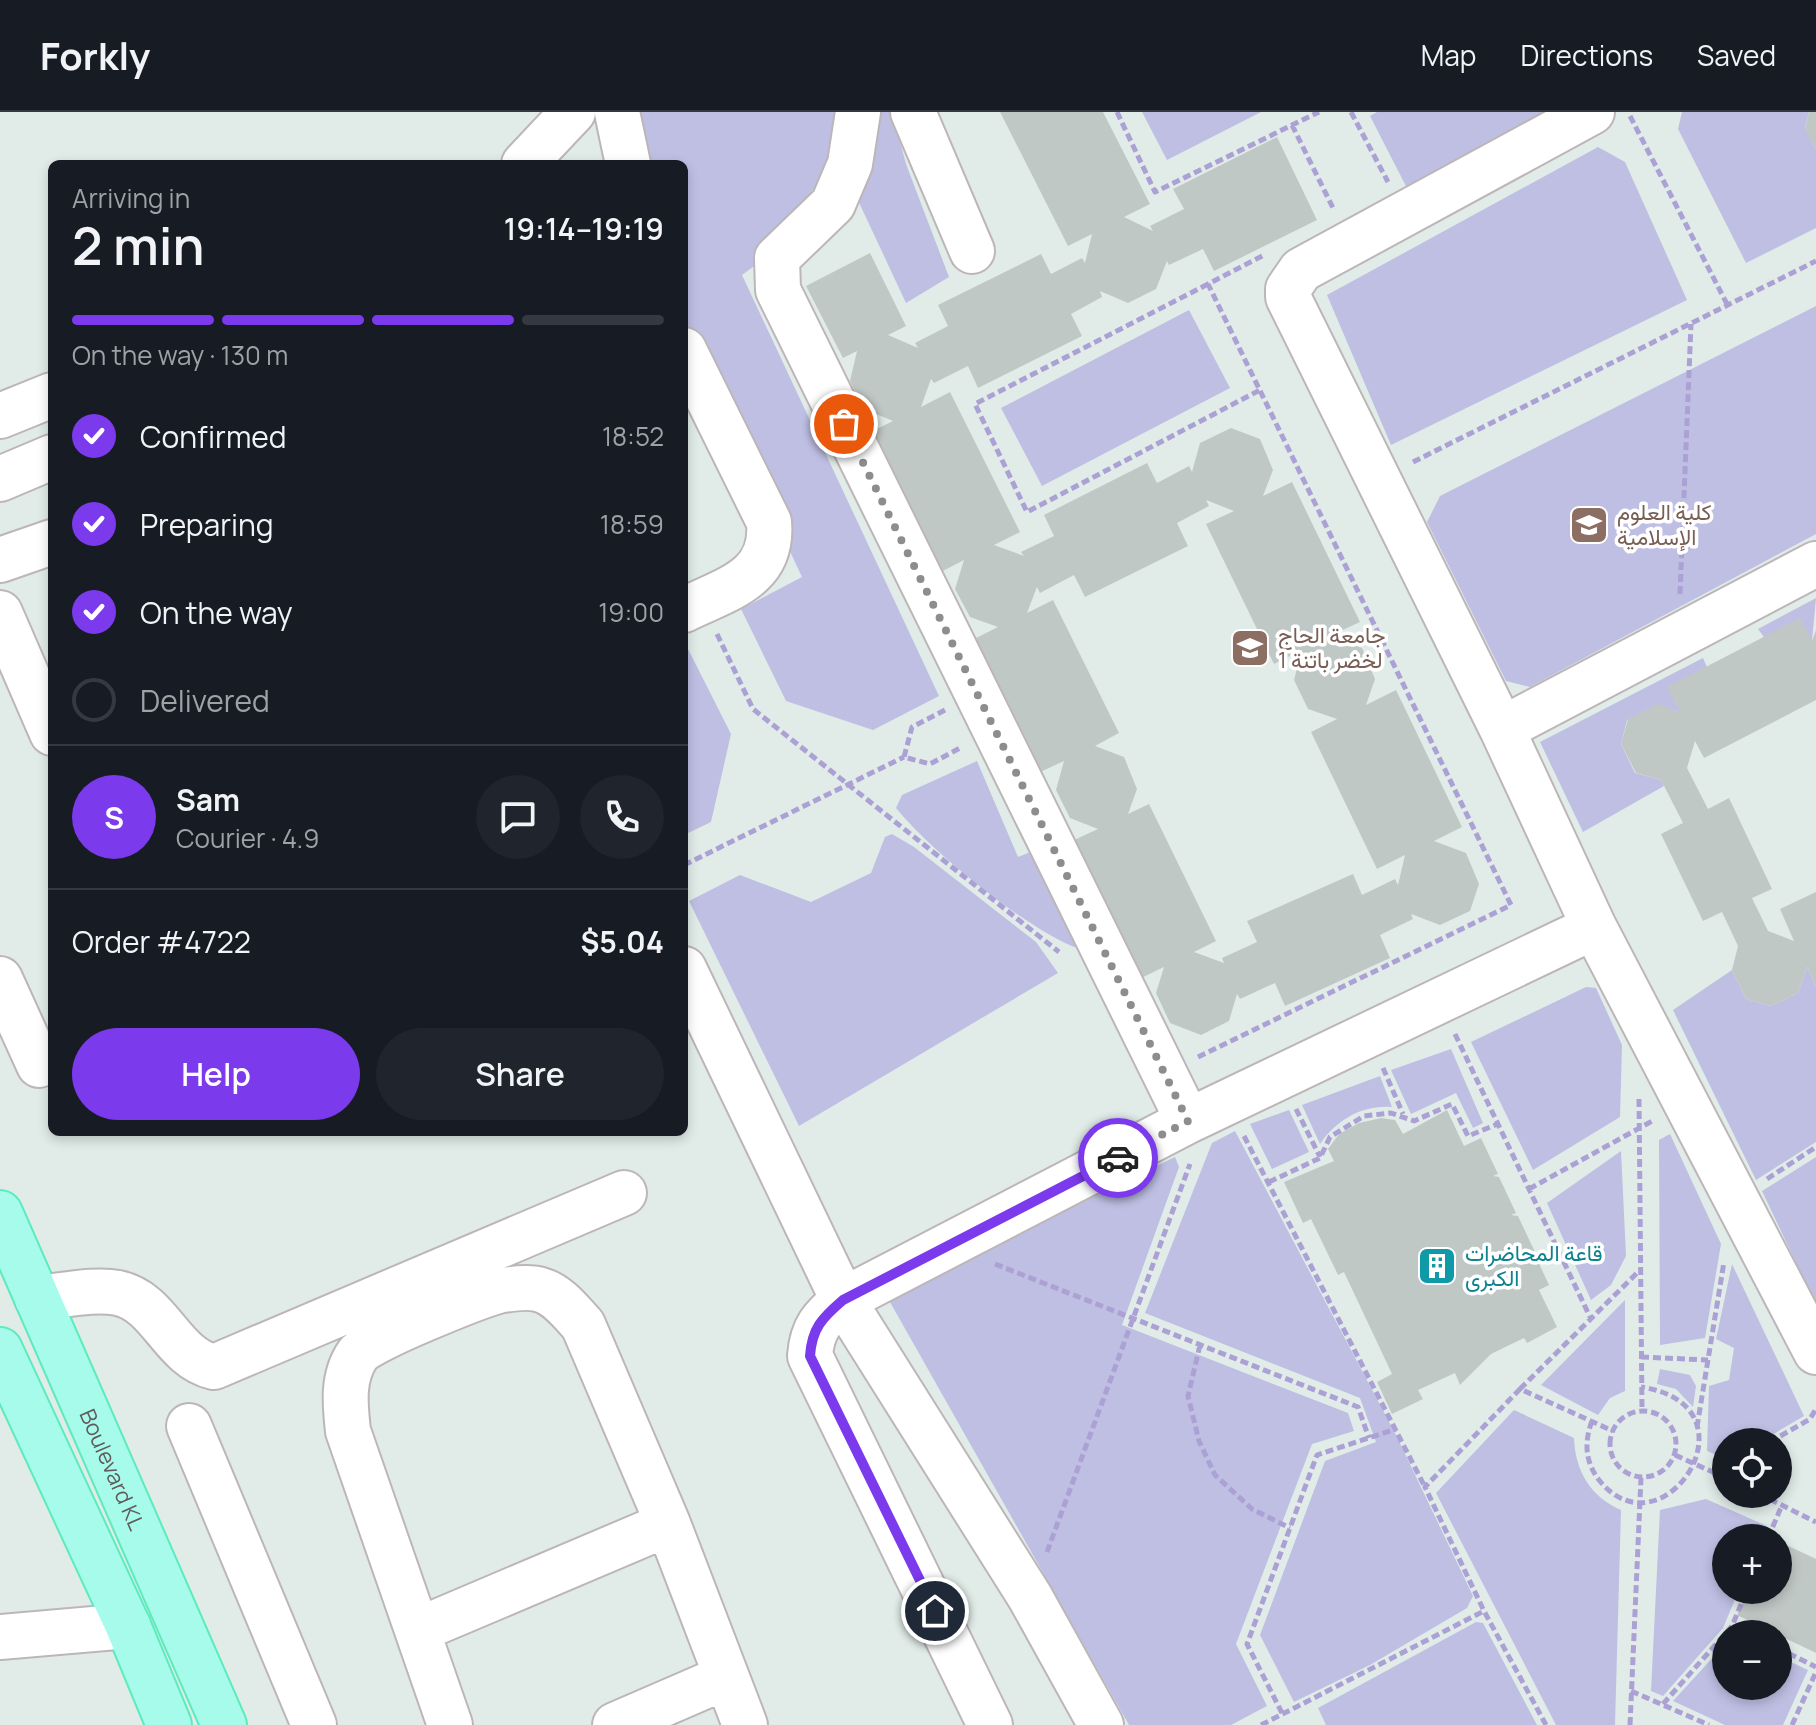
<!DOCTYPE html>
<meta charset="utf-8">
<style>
body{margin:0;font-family:Manrope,Vazirmatn,sans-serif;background:#20242c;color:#f1f3f6;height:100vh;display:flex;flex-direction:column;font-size:30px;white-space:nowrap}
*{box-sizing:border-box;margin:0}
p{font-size:26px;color:#9ea1a6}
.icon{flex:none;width:44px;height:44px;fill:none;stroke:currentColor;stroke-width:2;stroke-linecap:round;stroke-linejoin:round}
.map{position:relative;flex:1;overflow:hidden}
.side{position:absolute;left:48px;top:48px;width:640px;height:976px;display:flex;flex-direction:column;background:#171b24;border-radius:12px;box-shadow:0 4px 12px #0003}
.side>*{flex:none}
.controls{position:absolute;left:1712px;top:1316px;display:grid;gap:16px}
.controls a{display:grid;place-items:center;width:80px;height:80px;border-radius:50%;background:#171b24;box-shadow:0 4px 12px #0003;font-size:40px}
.pin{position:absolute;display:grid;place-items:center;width:68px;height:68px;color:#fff;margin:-34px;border:4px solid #fff;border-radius:50%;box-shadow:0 2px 8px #0007}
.courier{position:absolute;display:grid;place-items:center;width:80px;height:80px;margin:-40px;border:6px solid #7c3aed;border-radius:50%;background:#fff;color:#222;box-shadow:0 2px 10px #0007}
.overview em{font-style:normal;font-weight:600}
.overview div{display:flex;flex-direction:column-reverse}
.overview{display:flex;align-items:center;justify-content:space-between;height:136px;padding:0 24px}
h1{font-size:52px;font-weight:600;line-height:60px}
.bar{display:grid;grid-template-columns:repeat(4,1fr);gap:12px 8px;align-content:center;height:96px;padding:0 24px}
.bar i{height:10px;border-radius:6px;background:#363941}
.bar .current{background:#7c3aed}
.bar p{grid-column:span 4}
.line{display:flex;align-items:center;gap:20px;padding:0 24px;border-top:2px solid #363941}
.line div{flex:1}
.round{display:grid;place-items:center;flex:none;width:84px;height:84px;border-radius:42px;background:#20242c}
ol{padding:0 24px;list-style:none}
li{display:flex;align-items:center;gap:24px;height:88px}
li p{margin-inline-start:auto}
li .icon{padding:8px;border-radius:50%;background:#7c3aed;color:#fff;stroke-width:4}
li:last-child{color:#9ea1a6}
li i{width:44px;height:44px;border:4px solid #363941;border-radius:50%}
.primary-button{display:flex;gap:16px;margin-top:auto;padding:16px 24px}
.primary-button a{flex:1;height:92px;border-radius:48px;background:#7c3aed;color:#fff;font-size:32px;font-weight:600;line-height:92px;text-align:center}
.primary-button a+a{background:#20242c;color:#f1f3f6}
header{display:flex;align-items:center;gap:48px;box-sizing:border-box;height:112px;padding:0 40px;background:#171b24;border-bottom:2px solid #363941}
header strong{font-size:38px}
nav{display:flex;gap:44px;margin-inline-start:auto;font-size:28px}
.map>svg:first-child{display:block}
</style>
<header>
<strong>Forkly</strong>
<nav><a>Map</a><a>Directions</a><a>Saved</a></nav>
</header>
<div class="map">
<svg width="1816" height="1613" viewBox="0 0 1816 1613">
<rect width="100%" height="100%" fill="#e1ece9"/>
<!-- green -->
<path fill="#bebfe3" d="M626,0H846L825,60L765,146L742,163L939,584L873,618L786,589L741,497L802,465L684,214V52H637Z
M880,0H892L906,52L949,165L906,191L855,82L866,59Z
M1142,0H1261L1167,48Z
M1377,0H1564L1410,82L1370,4Z
M1682,0H1809L1805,16L1816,37V116L1746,151L1678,17Z
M1598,35L1625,50L1687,188L1391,333L1327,183Z
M1816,194V422L1530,575L1506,569L1427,410L1440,384Z
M1189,198L1230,276L1042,374L1001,296Z
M1816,486L1812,529L1764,525L1758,517Z
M684,529L731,622L711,710L684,723Z
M1703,546L1707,555L1668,575L1681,601L1658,593L1627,608L1621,632L1635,661L1661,668L1664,674L1583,720L1540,630Z
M977,649L1018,745L1038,737L1086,831L1074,835C1023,814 931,739 896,696L902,683Z
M892,722L914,735L1036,830L1058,861L799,1014L689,789L740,763L811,790L871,761L885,725Z
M1807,855L1816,874V1030L1756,1068L1673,898L1732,858L1746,887L1771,894L1798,881Z
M1586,875L1596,876L1622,933L1620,1005L1533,1058L1471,930Z
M1451,937L1483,1011L1473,1016L1456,981L1411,1002L1391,958Z
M1380,964L1392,995C1361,993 1337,1008 1320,1032L1302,993Z
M1289,998L1309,1040L1272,1057L1250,1012Z
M1235,1019L1396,1323L1473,1484L1467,1496L1370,1553L1294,1590L1260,1523L1325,1349L1376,1330L1360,1286L1145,1201L1212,1031Z
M1670,1022L1721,1132L1705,1226L1660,1233L1659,1028Z
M1621,1039L1626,1144L1611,1173L1591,1188L1547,1091Z
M1175,1045L1179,1055L1122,1213L1348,1301L1354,1319L1312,1332L1236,1532L1267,1594L1231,1613H1129L886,1183Z
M1816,1045V1193L1762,1079Z
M1732,1152L1804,1304L1760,1330H1726V1347L1707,1339L1709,1274L1729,1268L1734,1236L1716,1227Z
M1625,1188V1279L1610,1286L1598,1303L1541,1273Z
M1660,1257L1690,1263L1696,1274L1693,1295L1676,1277L1657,1272Z
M1514,1298L1574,1326C1575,1359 1591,1385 1621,1398L1615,1613H1556L1436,1381Z
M1706,1387L1767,1414L1762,1426H1726V1478H1739L1723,1516L1663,1584L1651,1579L1660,1398Z
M1476,1510L1483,1511L1537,1613H1326L1318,1596Z
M1726,1531V1574H1778V1544L1808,1558L1783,1613H1725L1673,1589Z"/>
<!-- building -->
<path fill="#c0c8c5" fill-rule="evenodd" d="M1000,0H1103L1150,92L1124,105L1153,119L1150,114L1184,97L1173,77L1277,25L1317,108L1214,159L1203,137L1169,153L1167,149L1156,177L1128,191L1100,179L1102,185L1071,202L1082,224L978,276L968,254L934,271L931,267L921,295L950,280L1020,420L994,433L1024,444L1021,440L1054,424L1044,403L1147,351L1157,371L1189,354L1192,360L1200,331L1231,316L1260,327L1273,358L1263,384L1292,370L1360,510L1332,523L1362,536L1375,567L1366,593L1396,578L1462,715L1434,729L1466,741L1479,772L1470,799L1440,813L1411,802L1413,807L1380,823L1390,846L1285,894L1275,871L1240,887L1237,882L1229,909L1201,923L1170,911L1156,881L1164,855L1139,867L1072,729L1098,717L1070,706L1056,678L1064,649L1036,662L970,529L998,515L970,505L955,477L964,448L937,462L867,322L893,309L864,297L850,269L857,239L843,246L806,174L870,141L906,214L888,223L918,236L915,231L948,214L938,193L1041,142L1051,162L1082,146L1085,151L1092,122L1068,134ZM1206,388L1234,399L1206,412L1274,552L1302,538L1294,568L1308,597L1337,607L1311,620L1377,757L1405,743L1398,773L1395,767L1362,783L1353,762L1247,809L1257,830L1222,846L1224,851L1194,840L1216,829L1149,692L1128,702L1137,677L1124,645L1095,634L1119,621L1053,488L1027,501L1037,475L1040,481L1074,463L1085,485L1188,434L1177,411L1209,394Z
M1809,0H1816V37L1805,17Z
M1800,506L1812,529L1816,518V588L1704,646L1695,629L1687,656L1708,697L1729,686L1772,777L1752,786L1768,819L1794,829L1780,797L1816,780V874L1807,855L1798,881L1771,894L1746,887L1732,858L1738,834L1722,800L1703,809L1661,722L1683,711L1661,668L1636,661L1621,632L1628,607L1658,592L1681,601L1667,575Z
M1447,998L1464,1034L1481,1026L1498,1062L1493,1064L1499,1065L1516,1101L1511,1103L1518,1104L1535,1140L1528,1144L1530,1148L1536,1145L1549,1173L1539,1178L1557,1215L1527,1231L1524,1226L1491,1242L1460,1273L1455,1261L1418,1278L1423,1287L1392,1302L1377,1270L1392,1262L1344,1160L1338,1163L1311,1107L1303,1111L1284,1070L1334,1049L1328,1037L1339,1022L1359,1011L1381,1006L1395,1008L1403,1022Z
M1778,1429L1816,1447V1541L1737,1503L1749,1478H1778Z"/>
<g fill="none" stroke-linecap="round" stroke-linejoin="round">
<defs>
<path id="minor" d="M617,0L628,52
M858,0L850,52L833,92L777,146L778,178L1188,1009
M913,0L972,139
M1592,0L1301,158L1288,177V185L1502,617L1594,815L1816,1240
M524,52L573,0
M684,238L769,410C774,467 726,477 684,498
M0,304L52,283
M0,367L52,345
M0,448L52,430
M0,501L52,621
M1502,617L1816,452
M684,857L843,1188L1030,1485L1101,1613
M0,867L39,953
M37,1186C62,1184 94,1176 118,1181C161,1190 171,1245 214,1255L624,1081
M189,1314L314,1613
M418,1518L668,1412
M0,1525L128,1514
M450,1613L348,1319C345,1292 342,1265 358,1242C368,1228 477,1185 498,1179C509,1177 529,1174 541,1178C558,1183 571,1200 583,1213L668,1412L745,1613
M615,1613L726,1565
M990,1613L810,1244C812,1216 822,1206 843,1188L1188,1009L1594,815"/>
<g id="major">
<path id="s1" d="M0,1101L224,1613"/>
<path d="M0,1238L128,1514L169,1613"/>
</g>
</defs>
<!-- minor casing -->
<use href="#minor" stroke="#bdb6b9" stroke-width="48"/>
<!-- major casing -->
<use href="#major" stroke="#5bebbc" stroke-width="48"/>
<!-- path -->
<path stroke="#aca1d4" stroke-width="5" stroke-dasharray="8 4" stroke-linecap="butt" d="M1117,0L1155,80L1319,0
M1351,0L1388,70
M1630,4L1728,194
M1292,13L1334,98
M1208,172L975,292L1027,400L1260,278
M1413,350L1816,149
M1680,482L1691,212
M717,522L753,597L1059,840
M945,598L912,615L904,645L930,652L962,635
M684,753L904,645
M1455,922L1591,1207
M1198,945L1511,793L1208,172L1264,143
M1383,956L1403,1002
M1639,987L1642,1298
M1296,997L1320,1045
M1244,1024L1425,1375
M1767,1067L1816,1035
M1269,1070L1320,1046L1330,1025L1364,1004L1391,1001L1414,1009L1452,992L1468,1024L1498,1012
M1529,1077L1654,1008
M995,1152L1358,1295L1369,1326
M1200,1233L1188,1284L1199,1329L1215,1363L1252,1397L1290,1416
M1641,1245L1708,1248
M1520,1277L1641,1157
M1610 1332a33 33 0 1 1 66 0a33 33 0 1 1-66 0Z
M1592,1309C1584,1330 1585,1350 1599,1368C1663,1448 1764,1293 1641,1275
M1697,1315L1724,1150
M1770,1330L1810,1307L1816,1297
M1675,1343L1726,1366
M1759,1382L1816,1410
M1768,1426L1782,1393
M1047,1440L1190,1052
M1732,1514L1749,1522
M1778,1536L1816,1555
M1631,1579L1709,1613
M1663,1592L1732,1514L1747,1478
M1282,1601L1247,1532L1317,1343L1396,1317
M1261,1613L1484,1499
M1546,1613L1484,1499L1425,1375L1520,1277L1613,1319
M1630,1613L1641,1366
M1792,1613L1816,1560"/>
<!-- minor -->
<use href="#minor" stroke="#fff" stroke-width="44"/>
<!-- major -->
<use href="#major" stroke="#a6fbea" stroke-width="44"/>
</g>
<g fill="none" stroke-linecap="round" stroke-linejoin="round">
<!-- done -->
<path stroke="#8e8c8e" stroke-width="8" stroke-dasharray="0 14.4" d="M844,312L1188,1009L1118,1046"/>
<!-- route -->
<path stroke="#7c3aed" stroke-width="10" d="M935,1499L810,1244C812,1216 822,1206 843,1188L1118,1046"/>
</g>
<!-- icons -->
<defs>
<symbol id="school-square" viewBox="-11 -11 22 22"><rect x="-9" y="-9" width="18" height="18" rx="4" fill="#8d6e63" stroke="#fff"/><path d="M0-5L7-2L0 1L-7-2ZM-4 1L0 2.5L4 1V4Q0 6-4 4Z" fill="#fff"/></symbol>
<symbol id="university-square" viewBox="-11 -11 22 22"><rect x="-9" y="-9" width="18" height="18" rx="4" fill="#8d6e63" stroke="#fff"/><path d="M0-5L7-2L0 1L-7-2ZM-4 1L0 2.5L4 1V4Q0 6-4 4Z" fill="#fff"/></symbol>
<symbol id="building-square" viewBox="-11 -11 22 22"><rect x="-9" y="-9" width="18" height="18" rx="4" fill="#0f9aa8" stroke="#fff"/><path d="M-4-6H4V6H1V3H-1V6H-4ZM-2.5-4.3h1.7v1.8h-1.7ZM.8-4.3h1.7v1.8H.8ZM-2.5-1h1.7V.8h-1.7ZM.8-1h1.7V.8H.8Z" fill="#fff"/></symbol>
</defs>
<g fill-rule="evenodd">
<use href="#school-square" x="1567" y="391" width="44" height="44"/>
<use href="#university-square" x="1228" y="514" width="44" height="44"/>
<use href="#building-square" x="1415" y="1132" width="44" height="44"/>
</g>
<g text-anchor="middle" stroke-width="7" stroke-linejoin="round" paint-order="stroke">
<!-- education labels -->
<g font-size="22" fill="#785e54" stroke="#fff" text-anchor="start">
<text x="1617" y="408">كلية العلوم<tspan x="1617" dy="25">الإسلامية</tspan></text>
<text x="1278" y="531">جامعة الحاج<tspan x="1278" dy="25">لخضر باتنة 1</tspan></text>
</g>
<!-- culture labels -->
<g font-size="22" fill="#0d838f" stroke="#fff" text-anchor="start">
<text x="1465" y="1149">قاعة المحاضرات<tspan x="1465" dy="25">الكبرى</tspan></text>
</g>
<!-- street labels -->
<g font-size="22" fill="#61595d" stroke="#fff">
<text dy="8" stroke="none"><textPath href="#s1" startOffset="280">Boulevard KL</textPath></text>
</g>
</g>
</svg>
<div class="controls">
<a><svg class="icon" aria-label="locate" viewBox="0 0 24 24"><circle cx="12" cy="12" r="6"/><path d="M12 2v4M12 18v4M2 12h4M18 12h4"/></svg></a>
<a>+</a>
<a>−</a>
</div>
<div class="pin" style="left:844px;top:312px;background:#ea580c"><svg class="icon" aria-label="bag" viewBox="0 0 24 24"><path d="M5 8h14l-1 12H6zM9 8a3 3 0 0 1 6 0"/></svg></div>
<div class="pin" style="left:935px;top:1499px;background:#1f2937"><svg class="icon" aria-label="home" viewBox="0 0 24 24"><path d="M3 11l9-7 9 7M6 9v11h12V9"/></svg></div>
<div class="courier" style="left:1118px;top:1046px"><svg class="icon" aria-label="car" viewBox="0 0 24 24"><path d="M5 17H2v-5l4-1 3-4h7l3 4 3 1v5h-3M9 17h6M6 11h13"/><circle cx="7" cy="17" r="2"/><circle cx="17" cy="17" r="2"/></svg></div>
<section class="side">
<div class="overview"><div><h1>2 min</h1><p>Arriving in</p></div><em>19:14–19:19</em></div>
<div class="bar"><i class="current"></i><i class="current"></i><i class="current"></i><i></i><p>On the way · 130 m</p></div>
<ol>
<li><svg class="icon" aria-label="check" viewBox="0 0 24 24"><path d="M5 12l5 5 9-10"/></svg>Confirmed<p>18:52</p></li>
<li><svg class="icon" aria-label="check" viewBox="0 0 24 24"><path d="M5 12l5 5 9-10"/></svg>Preparing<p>18:59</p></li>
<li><svg class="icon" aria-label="check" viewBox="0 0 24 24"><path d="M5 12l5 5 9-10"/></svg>On the way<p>19:00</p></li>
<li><i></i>Delivered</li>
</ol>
<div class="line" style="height:144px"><b class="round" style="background:#7c3aed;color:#fff">S</b><div><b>Sam</b><p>Courier · 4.9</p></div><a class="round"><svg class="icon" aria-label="chat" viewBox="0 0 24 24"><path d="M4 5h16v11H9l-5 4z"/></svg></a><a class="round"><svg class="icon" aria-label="phone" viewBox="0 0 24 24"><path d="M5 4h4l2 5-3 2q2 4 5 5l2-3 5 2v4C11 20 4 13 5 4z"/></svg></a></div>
<div class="line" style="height:104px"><div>Order #4722</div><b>$5.04</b></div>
<div class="primary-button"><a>Help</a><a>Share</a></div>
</section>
</div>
